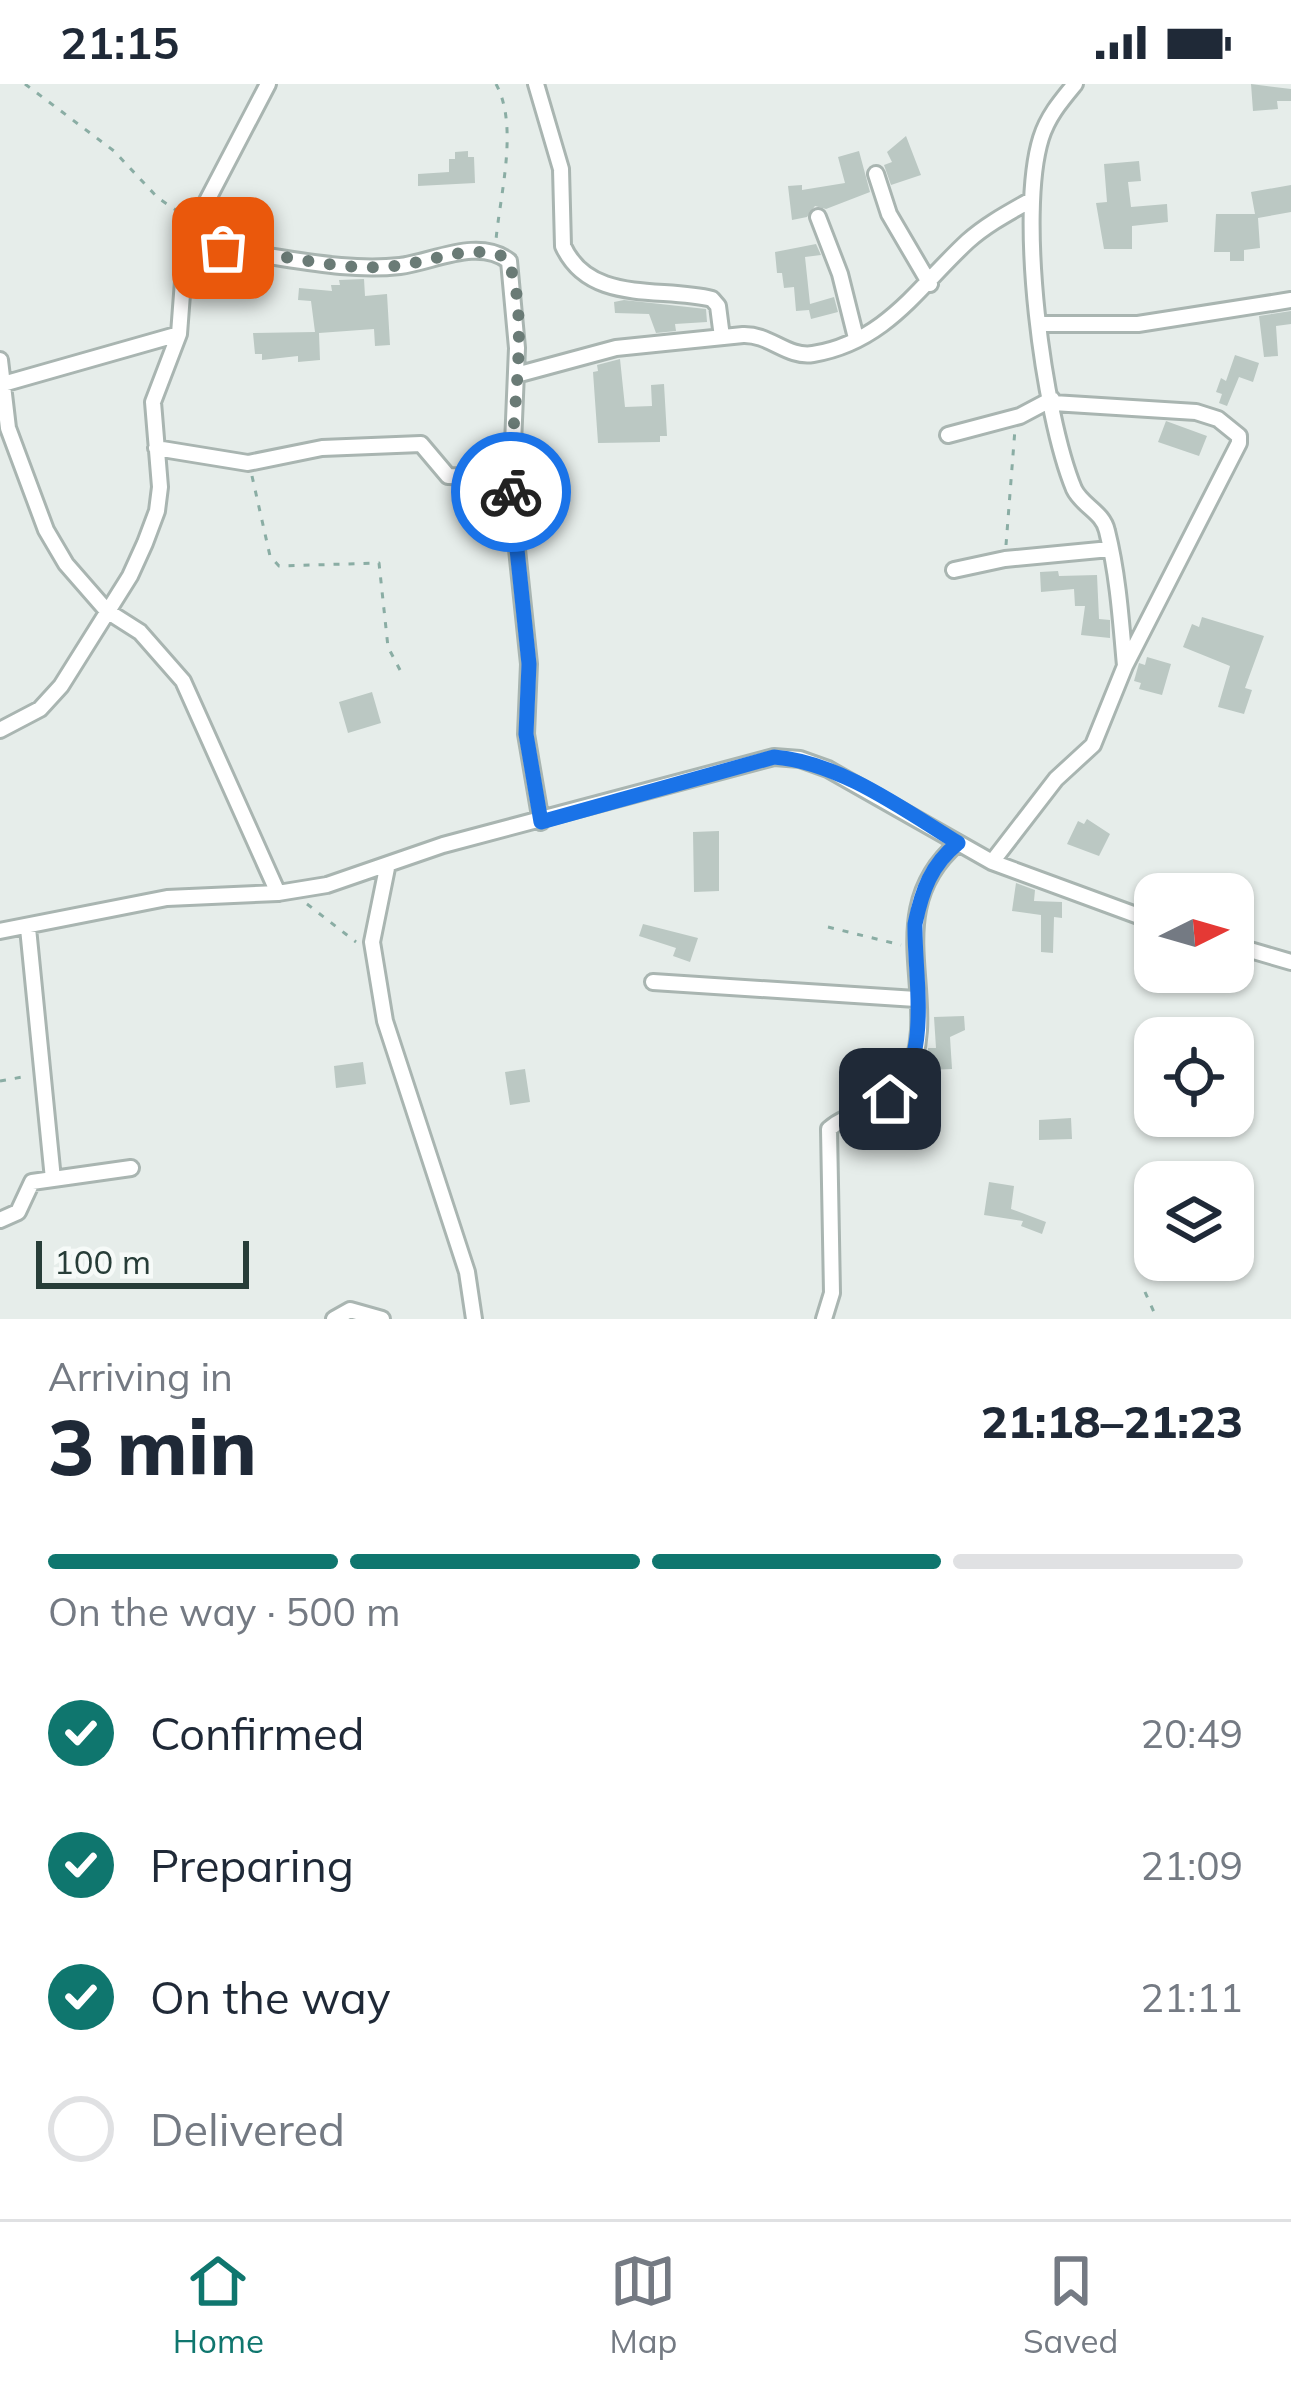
<!DOCTYPE html>
<meta charset="utf-8">
<style>
body{margin:0;font-family:Mulish,sans-serif;background:#f2f2f3;color:#1f2937;height:100vh;display:flex;flex-direction:column;font-size:45px;white-space:nowrap}
*{box-sizing:border-box;margin:0}
p{font-size:39px;color:#747a83}
.icon{flex:none;width:66px;height:66px;fill:none;stroke:currentColor;stroke-width:2;stroke-linecap:round;stroke-linejoin:round}
.map{position:relative;height:1235px;overflow:hidden}
.details{display:flex;flex-direction:column;background:#fff;flex:1}
.details>*{flex:none}
.needle{width:78px;rotate:85deg}
.tools{position:absolute;left:1134px;top:789px;display:grid;gap:24px}
.tools a{display:grid;place-items:center;width:120px;height:120px;border-radius:24px;background:#fff;box-shadow:0 3px 9px #0004;font-size:60px}
.scale{position:absolute;left:36px;bottom:30px;width:213px;box-sizing:border-box;padding-left:12px;border:6px solid #273d38;border-top:0;font-size:33px;line-height:42px;white-space:nowrap;color:#273d38;-webkit-text-stroke:9px #f6faf8;paint-order:stroke}
.pin{position:absolute;display:grid;place-items:center;width:102px;height:102px;color:#fff;margin:-51px;border-radius:24px;box-shadow:0 6px 18px #0006}
.courier{position:absolute;display:grid;place-items:center;width:120px;height:120px;margin:-60px;border:9px solid #1a73e8;border-radius:50%;background:#fff;color:#222;box-shadow:0 3px 15px #0007}
.head em{font-style:normal;font-weight:800}
.head div{display:flex;flex-direction:column-reverse}
.head{display:flex;align-items:center;justify-content:space-between;height:204px;padding:0 48px}
h1{font-size:78px;font-weight:800;line-height:90px}
.bar{display:grid;grid-template-columns:repeat(4,1fr);gap:18px 12px;align-content:center;height:144px;padding:0 48px}
.bar i{height:15px;border-radius:9px;background:#e0e1e3}
.bar .selected{background:#0f766e}
.bar p{grid-column:span 4}
ol{padding:0 48px;list-style:none}
li{display:flex;align-items:center;gap:36px;height:132px}
li p{margin-inline-start:auto}
li .icon{padding:12px;border-radius:50%;background:#0f766e;color:#fff;stroke-width:4}
li:last-child{color:#747a83}
li i{width:66px;height:66px;border:6px solid #e0e1e3;border-radius:50%}
.status{display:flex;justify-content:space-between;align-items:center;height:84px;padding:0 60px;background:#fff;direction:ltr}
.status svg{height:33px;fill:currentColor}
.tab-bar{display:flex;justify-content:space-around;align-items:center;height:168px;border-top:3px solid #e0e1e3;background:#fff;font-size:33px;color:#747a83}
.tab-bar a{display:grid;justify-items:center;gap:6px}
.tab-bar .selected{color:#0f766e}
.map>svg:first-child{display:block}
</style>
<div class="status"><b>21:15</b><svg viewBox="0 0 49 12"><path d="M0 12V9h3v3zM5 12V6h3v6zM10 12V3h3v9zM15 12V0h3v12zM26 1h20v11H26zM47 4h2v5h-2z"/></svg></div>
<div class="map">
<svg width="1291" height="1235" viewBox="0 0 1291 1235">
<rect width="100%" height="100%" fill="#e6edea"/>
<!-- building -->
<path fill="#bbc8c3" d="M1251,0L1291,5V17H1277L1278,25L1253,27Z
M906,52L921,91L891,101L884,81L892,78L887,68Z
M468,67V73H474L475,99L418,102V90L449,88V75H455V68Z
M859,67L870,108L826,125L815,122L807,133L792,136L788,102L802,101V106L845,99L838,73Z
M1139,77L1141,97L1128,98L1131,123L1167,120L1168,138L1132,142V165H1104L1096,119L1107,118L1104,80Z
M1291,101V128L1258,134L1260,164L1244,166V177H1230V168H1214L1216,130H1255L1251,108Z
M816,160L821,171L805,173L810,220L834,213L838,228L811,235L809,226L796,227L794,203L784,204L782,189H777L775,168Z
M364,195L365,212L387,210L390,261L375,262L374,245L319,249L320,276L298,278V272L262,276V270H255L253,249L315,248L311,217L298,216L299,204L332,207L331,201H340L339,196Z
M624,216L706,225L707,238L675,240L676,247L656,249L649,230L615,229L614,218Z
M1291,227V240L1276,242L1278,272L1264,273L1259,232Z
M1235,271L1259,279L1253,298L1239,293L1227,322L1219,319L1222,310L1216,308L1221,294L1226,297Z
M620,275L625,323L652,322L651,301L664,300L667,352H660V358L598,359L593,288L598,287L597,281Z
M1166,337L1207,352L1199,372L1158,358Z
M1058,487L1059,492L1097,491L1099,535L1110,536V554L1081,551L1085,522H1075L1074,505L1041,508L1040,488Z
M1202,533L1264,552L1245,604L1252,606L1244,630L1218,623L1230,582L1183,563L1192,540L1199,543Z
M1147,573L1171,580L1162,611L1139,605L1141,599L1134,597L1139,579L1145,581Z
M372,608L381,639L348,649L339,618Z
M1087,735L1110,750L1099,772L1067,760L1078,737L1084,740Z
M719,747V807L694,808L693,748Z
M1016,799L1035,806L1034,817L1062,818V834L1054,833L1053,869L1041,868V831L1012,827Z
M643,840L698,854L690,878L673,872L676,864L639,852Z
M964,932L965,946L950,953L952,985L927,986L928,964H936L934,933Z
M363,978L366,1000L336,1004L334,982Z
M525,985L530,1018L510,1021L505,988Z
M1071,1034L1072,1055L1039,1056V1036Z
M989,1098L1014,1102L1011,1125L1046,1138L1042,1150L1021,1142L1023,1137L984,1131Z"/>
<g fill="none" stroke-linecap="round" stroke-linejoin="round">
<defs>
<path id="minor" d="M536,0L561,85L563,162C590,221 661,202 712,215L718,222L722,253
M1075,0C1061,17 1048,32 1041,54C1017,131 1043,330 1074,405C1082,422 1103,428 1107,447C1118,491 1121,537 1125,582
M876,90L889,130L930,200
M818,133L840,190L856,254
M185,165C256,163 328,190 400,182C433,178 478,153 509,177L517,264L511,408L529,580L526,650L541,738
M1040,240H1138L1291,216
M0,276L8,344L46,446L66,480L107,527L140,548L183,597L278,809
M516,291L616,264L743,251C770,250 787,274 813,270C886,258 919,202 968,157C987,140 1010,128 1031,116
M3,300L179,250
M948,351L1020,332L1052,315
M156,364L248,379L322,364L421,360L448,392L510,394
M954,486L1005,475L1110,465
M0,646L40,625L61,602L130,492L145,459L157,427L160,403L153,318L179,250L186,157L268,0
M992,778L1056,695L1093,661L1125,582L1239,359V352L1218,335L1196,328L1053,319
M387,784L372,858L385,937L467,1188L474,1235
M28,844L53,1095
M0,847L167,814L278,809L327,801L443,761L774,673L800,675L828,685L992,778L1155,838
M1233,861L1291,878
M653,898L916,915
M0,1136L18,1128L32,1098L131,1084
M334,1235L350,1226L382,1235
M824,1235L832,1209L829,1045C853,1024 889,1028 906,996C946,920 875,830 958,759"/>
</defs>
<!-- minor casing -->
<use href="#minor" stroke="#a9b5b1" stroke-width="20"/>
<!-- path -->
<path stroke="#8aada4" stroke-width="3" stroke-dasharray="6 9" stroke-linecap="butt" d="M25,0L114,67L158,114L185,132
M496,0C519,42 500,110 496,156
M252,392L270,472L279,482L379,479L388,563L400,586
M1006,461L1015,345
M307,820L356,858
M828,843L901,861
M0,997L28,992
M1145,1208L1157,1235"/>
<!-- minor -->
<use href="#minor" stroke="#fff" stroke-width="14"/>
</g>
<g fill="none" stroke-linecap="round" stroke-linejoin="round">
<!-- done -->
<path stroke="#6a7b76" stroke-width="12" stroke-dasharray="0 21.6" d="M223,164C282,169 343,190 402,181C437,176 470,160 505,173C534,219 508,351 511,408"/>
<!-- route -->
<path stroke="#1a73e8" stroke-width="15" d="M511,408L529,580L526,650L541,738L774,673C839,678 903,725 958,759C931,781 922,806 915,840C914,896 933,972 890,1015"/>
</g>
</svg>
<div class="tools">
<a><svg class="needle" viewBox="-14 -14 28 28"><path d="M0-13l5 13h-10z" fill="#e53935"/><path d="M0 13l5-13h-10z" fill="#747a83"/></svg></a>
<a><svg class="icon" aria-label="locate" viewBox="0 0 24 24"><circle cx="12" cy="12" r="6"/><path d="M12 2v4M12 18v4M2 12h4M18 12h4"/></svg></a>
<a><svg class="icon" aria-label="layers" viewBox="0 0 24 24"><path d="M12 4l9 5-9 5-9-5zM3 14l9 5 9-5"/></svg></a>
</div>
<div class="scale">100 m</div>
<div class="pin" style="left:223px;top:164px;background:#ea580c"><svg class="icon" aria-label="bag" viewBox="0 0 24 24"><path d="M5 8h14l-1 12H6zM9 8a3 3 0 0 1 6 0"/></svg></div>
<div class="pin" style="left:890px;top:1015px;background:#1f2937"><svg class="icon" aria-label="home" viewBox="0 0 24 24"><path d="M3 11l9-7 9 7M6 9v11h12V9"/></svg></div>
<div class="courier" style="left:511px;top:408px"><svg class="icon" aria-label="bike" viewBox="0 0 24 24"><circle cx="6" cy="16" r="4"/><circle cx="18" cy="16" r="4"/><path d="M6 16l4-8h5l3 8M10 8l3 8H6M13 5h3"/></svg></div>
</div>
<section class="details">
<div class="head"><div><h1>3 min</h1><p>Arriving in</p></div><em>21:18–21:23</em></div>
<div class="bar"><i class="selected"></i><i class="selected"></i><i class="selected"></i><i></i><p>On the way · 500 m</p></div>
<ol>
<li><svg class="icon" aria-label="check" viewBox="0 0 24 24"><path d="M5 12l5 5 9-10"/></svg>Confirmed<p>20:49</p></li>
<li><svg class="icon" aria-label="check" viewBox="0 0 24 24"><path d="M5 12l5 5 9-10"/></svg>Preparing<p>21:09</p></li>
<li><svg class="icon" aria-label="check" viewBox="0 0 24 24"><path d="M5 12l5 5 9-10"/></svg>On the way<p>21:11</p></li>
<li><i></i>Delivered</li>
</ol>
</section>
<nav class="tab-bar">
<a class="selected"><svg class="icon" aria-label="home" viewBox="0 0 24 24"><path d="M3 11l9-7 9 7M6 9v11h12V9"/></svg>Home</a>
<a><svg class="icon" aria-label="map" viewBox="0 0 24 24"><path d="M3 6l6-2 6 2 6-2v14l-6 2-6-2-6 2zM9 4v14M15 6v14"/></svg>Map</a>
<a><svg class="icon" aria-label="saved" viewBox="0 0 24 24"><path d="M7 4h10v16l-5-4-5 4z"/></svg>Saved</a>
</nav>
